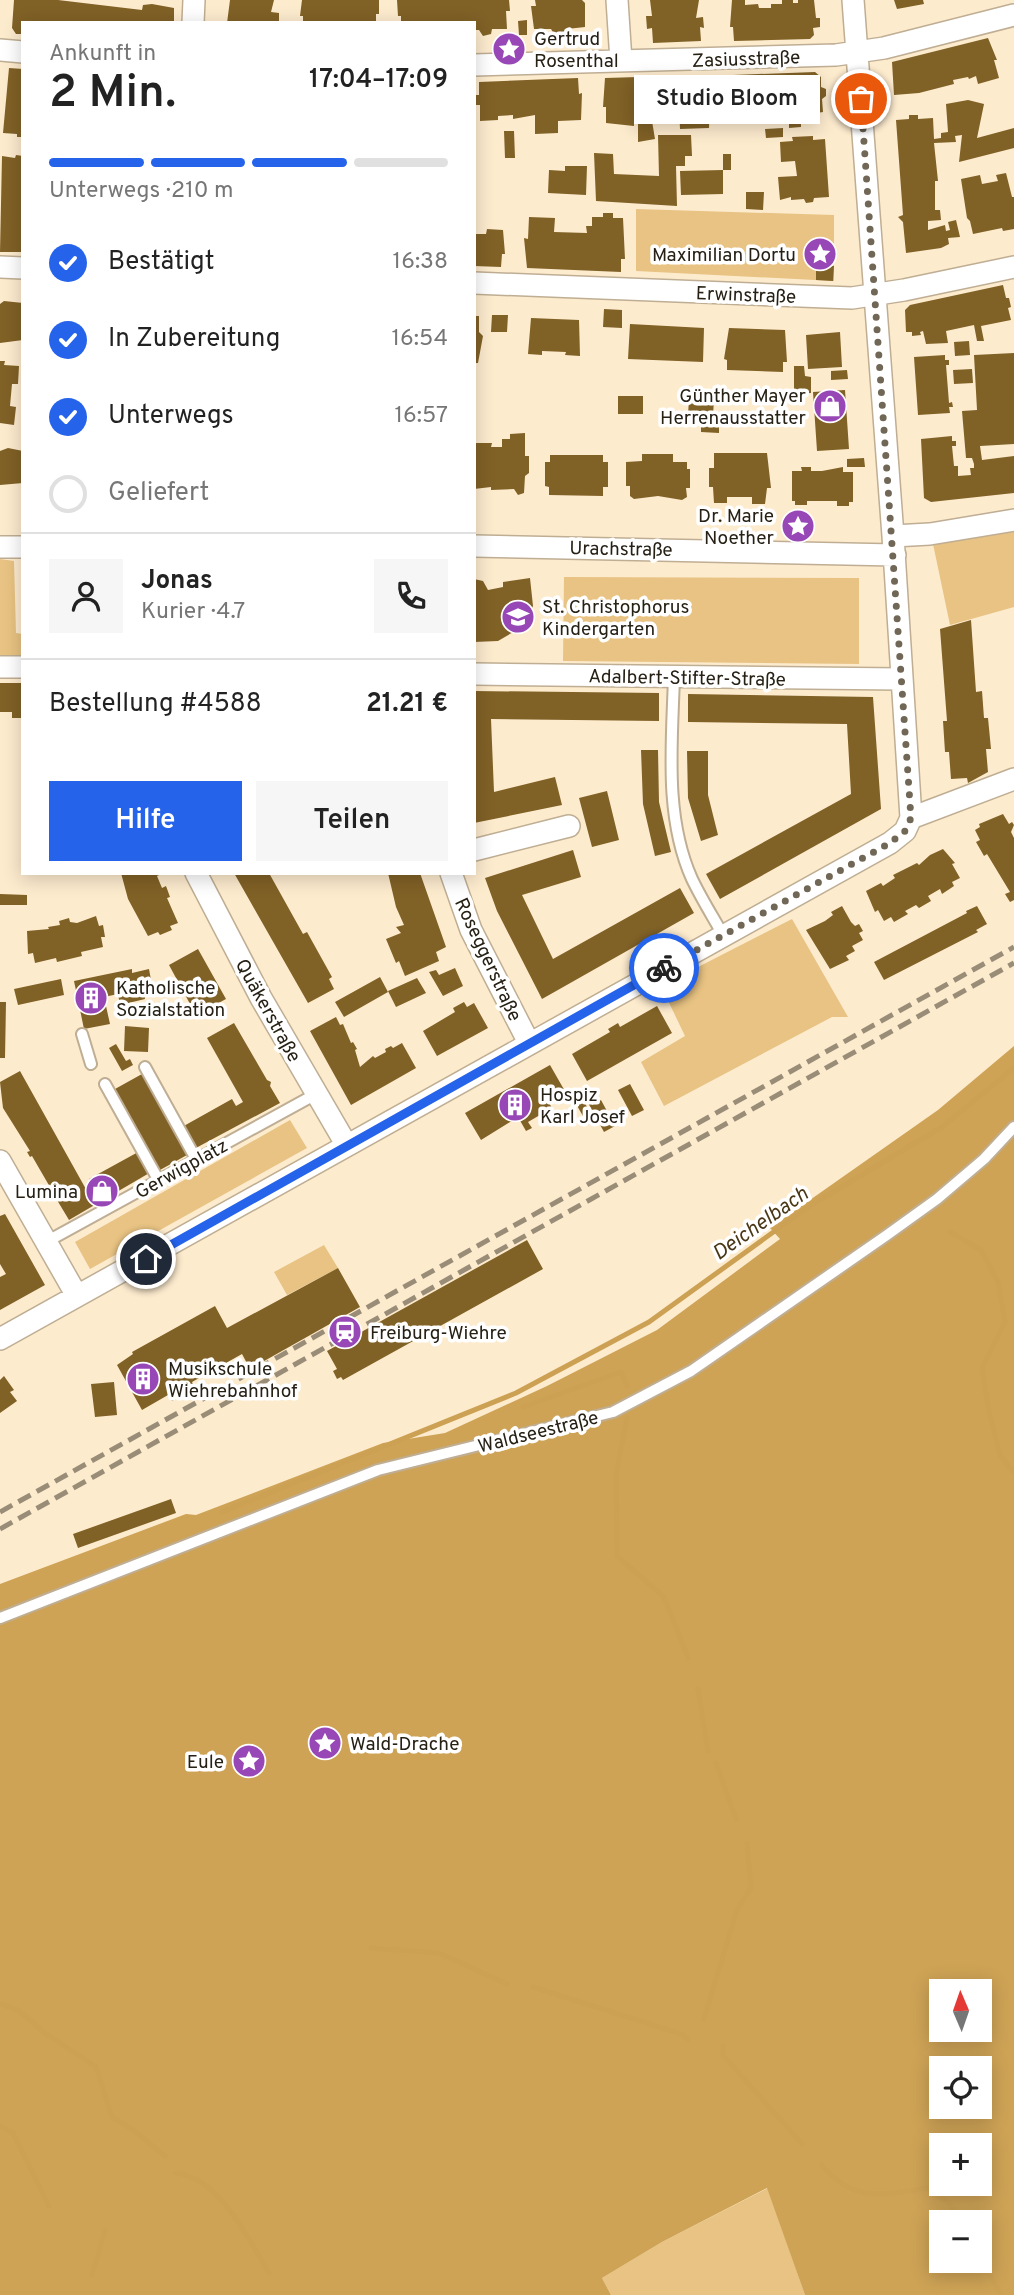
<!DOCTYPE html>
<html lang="de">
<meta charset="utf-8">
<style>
body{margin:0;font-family:Overpass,sans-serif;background:#f6f6f6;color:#222;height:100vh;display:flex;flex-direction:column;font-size:26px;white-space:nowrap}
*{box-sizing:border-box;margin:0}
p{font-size:23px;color:#767676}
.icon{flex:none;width:38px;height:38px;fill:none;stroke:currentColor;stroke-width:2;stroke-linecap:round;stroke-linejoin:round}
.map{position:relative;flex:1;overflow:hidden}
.panel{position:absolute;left:21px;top:21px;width:455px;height:854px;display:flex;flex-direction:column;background:#fff;border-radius:0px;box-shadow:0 4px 18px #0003}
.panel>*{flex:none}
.needle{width:46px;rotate:358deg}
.controls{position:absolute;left:929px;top:1979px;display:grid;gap:14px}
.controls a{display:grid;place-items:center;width:63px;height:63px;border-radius:0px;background:#fff;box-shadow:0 4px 18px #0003;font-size:35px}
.pin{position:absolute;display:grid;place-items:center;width:60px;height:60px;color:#fff;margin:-30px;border:4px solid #fff;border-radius:50%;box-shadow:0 2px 7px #0007}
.courier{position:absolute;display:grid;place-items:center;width:70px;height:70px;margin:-35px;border:5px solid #2563eb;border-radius:50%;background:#fff;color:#222;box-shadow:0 2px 9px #0007}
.bubble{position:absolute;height:49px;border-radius:0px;background:#fff;box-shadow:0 4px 18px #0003;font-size:23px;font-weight:600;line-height:49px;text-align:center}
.head em{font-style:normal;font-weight:600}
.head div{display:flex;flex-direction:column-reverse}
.head{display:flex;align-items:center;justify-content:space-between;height:119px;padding:0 28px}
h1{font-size:46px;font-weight:600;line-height:52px}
.bar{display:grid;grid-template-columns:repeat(4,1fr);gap:10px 7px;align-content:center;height:84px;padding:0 28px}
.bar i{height:9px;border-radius:5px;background:#e0e0e0}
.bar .active{background:#2563eb}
.bar p{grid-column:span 4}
.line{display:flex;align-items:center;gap:18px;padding:0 28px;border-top:2px solid #e0e0e0}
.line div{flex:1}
.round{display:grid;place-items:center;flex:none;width:74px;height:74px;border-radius:0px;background:#f6f6f6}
ol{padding:0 28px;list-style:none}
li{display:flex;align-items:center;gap:21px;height:77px}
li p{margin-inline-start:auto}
li .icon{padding:7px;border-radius:50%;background:#2563eb;color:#fff;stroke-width:4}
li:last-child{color:#767676}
li i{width:38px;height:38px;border:4px solid #e0e0e0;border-radius:50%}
.button{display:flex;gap:14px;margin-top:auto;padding:14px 28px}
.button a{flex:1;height:80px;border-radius:0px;background:#2563eb;color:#fff;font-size:28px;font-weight:600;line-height:80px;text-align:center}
.button a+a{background:#f6f6f6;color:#222}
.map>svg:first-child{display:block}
</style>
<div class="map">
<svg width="1014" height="2295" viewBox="0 0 1014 2295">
<rect width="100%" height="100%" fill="#fdebce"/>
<!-- green -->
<path fill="#e8c383" d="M636,209L834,215V281L636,271Z
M1014,528V607L950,625L933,544Z
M0,559L14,561L16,633L23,634V662H0Z
M564,577L859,578V664L563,661Z
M792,919L848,1017H832L664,1106L641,1062L685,1036L661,986Z
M290,1120L307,1148L90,1269L75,1242Z
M324,1245L338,1268L287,1295L274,1272Z
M768,2188L805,2295H611L602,2278L662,2242Z"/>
<!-- forest -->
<path fill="#cea356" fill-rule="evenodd" d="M1014,1046V2295H805L767,2188L662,2242L602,2278L611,2295H0V1584L186,1514L196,1515L383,1443L445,1433L547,1386L657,1330L780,1239L770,1228L938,1110ZM942,1992H980V2030H942ZM942,2068H980V2107H942ZM942,2146H980V2184H942ZM942,2222H980V2261H942Z"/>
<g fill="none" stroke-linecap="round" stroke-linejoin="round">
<!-- stream -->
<path stroke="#cca154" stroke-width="5" d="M950,1232L981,1250L998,1282L1005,1322L982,1368L988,1407L1000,1455L1014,1473
M523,1407L621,1372L627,1386
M627,1418L616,1474L617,1556L664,1597L688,1658
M222,1512L516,1393L649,1322L808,1207L942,1127L1014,1068
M698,1689L708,1751
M716,1763L736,1819
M371,1948L439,1953L507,1984
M533,1987L681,2034L688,2039
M0,2004L18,2010L45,2033L96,2067L112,2117L132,2129L165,2156
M704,2019L737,1910L751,1888L747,1844
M723,2046V2055L802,2144
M0,2126L13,2133L49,2206
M822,2165C853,2203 883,2195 927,2188L950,2204L961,2222
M176,2173C219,2177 249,2240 269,2273
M980,2257L1001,2295
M92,2275L105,2231"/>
</g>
<!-- building -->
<path fill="#806126" d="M14,0H58L142,10L143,5L152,4L174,8V23H23V34H16L12,28Z
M230,0H274L271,12L279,13V22L227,23Z
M302,0H379V14H376V23H303V16H300Z
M397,0H509L510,11H506L507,29H492L491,34L483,36L479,30H474V23H401V16H398Z
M535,0H582L585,3V27L567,29L563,35L555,36L551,29H534L531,6H536Z
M650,0H699L696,18L703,17L704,28L700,27L701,41L653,43L652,28L647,29L646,16H652Z
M732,0H745V5L758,4L759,8H771V4H782V0H793V3H798V0H814L816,18H820V27L813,28L814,35L810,39L734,41L733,27H730Z
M894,0H923L924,4L897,9Z
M527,20V35H519L518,21Z
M988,38L997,60H994L999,78L978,84L976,76L969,79L968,77L953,80L954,84L919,93L894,95L892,62Z
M9,68L23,69V137H17V134L3,133Z
M815,72L821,77V87L826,89V96L822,99L823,112L799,116V110H796V119H801V127L789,128V108L781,106L776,107V110L755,111V120L734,121V104H730L733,75Z
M707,75L710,94L709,128L680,129L679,107L675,108V112H662V116L634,113V126L606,123V107H603L605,78Z
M578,78L579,94L582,93L581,120L558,121V133L535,134V115L513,119V115L498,116V120L480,121V105H476V95H479V82Z
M968,100L984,104L977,138L1014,128V148L959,162L962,135L955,136L956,142L934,143L938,181H935V210H940L941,220L928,221V230L945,225L946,231L950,230L948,222L956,220L960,237L948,238L949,244L941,248L906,253L903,222L898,217L903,215L896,120L909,119V115H918V119L933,118L934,139L941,138V133L948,132L946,104Z
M652,121L655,139L638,142V123Z
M783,128V137L766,138L765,129Z
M504,131H514L515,158H505Z
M658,135H691L692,156H685V166H676L677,206L596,201L594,153L613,154L614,174L659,176Z
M813,136V140L825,139L829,197L814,198L813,202L806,203L804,199L791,200V197L780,200L778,177L797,176L795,161L781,162L780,142L793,141L792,137Z
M723,154H731V170H723Z
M16,155L23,156V252H0L2,156L15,158Z
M565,166H587L586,195L548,193L549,170L565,171Z
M723,170V194L681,195L680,171Z
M1006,173L1012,197H1014V229L1003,231L1002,228L973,234L970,221L967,218L961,179L980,175L982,184L998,181L996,175Z
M746,192H764L763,210L746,209Z
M603,213H613V218H623L625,259H621V272L527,268L524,238L528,239L529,217L555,218L554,232L587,233L586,226H592V217H603Z
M487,229L503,230L505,254H502L501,267L474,266V234H486Z
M816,266H834L833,281L816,280Z
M1003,285L1006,298H1009L1011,307L1008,308L1011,320L981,326L984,341H977L974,325L946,331L948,343L926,344L923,331L920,332L921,335L912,336V332H906L905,310L910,305Z
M4,301L23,303V340L0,343V304Z
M604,309L622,310V328L603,327Z
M492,315H508L507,332H491Z
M474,316H479V332L483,336L478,363H474Z
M531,318L579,320L580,356L565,355L566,352L542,351V355L528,354Z
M630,324L704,328L703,362L628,359Z
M729,328L785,330L787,362H783V372L727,370V360L724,359Z
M840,332L842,367L808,369L806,335Z
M969,341L970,355L955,356L954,342Z
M1014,353V444L980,446L982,460L1014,456V493L931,502L924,498L921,439L952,436V441H956V446H952L954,466H958V476L971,475L970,468H974V464L972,458H966L962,411L977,410L974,355Z
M945,355V360H949V365H946L949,403L952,402L953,407H949L950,413L918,415L914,357Z
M0,361H5L4,365L19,366L18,384H12L10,406L16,407L14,425L0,423Z
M794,366H804L805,376L811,377V393L794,394Z
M972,369L973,383L954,384L953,370Z
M847,370L848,379L831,380V371Z
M845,390L849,449L817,451L813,392Z
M618,396H643V414H618Z
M689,398L714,399L713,416H719V433L701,432V416H688Z
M525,433V456H529V473L525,476L524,493L518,495L514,489L491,490V487L474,489V443H492L491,447H502V439H510V434Z
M8,448L23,451V483L0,485V451Z
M714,453H767L771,488H767L765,504H752V497H727V503H714L713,487H709V468H714Z
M642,454H673V462H687V469H690V488H686L687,497L682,500L658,496L634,499L630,496V486H626V462L642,461Z
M550,455H603V462H608V487H603V496L549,495V487L545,486V462H550Z
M864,458L865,467H847V459Z
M801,467H811V471H822L843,467V472H853V502H849V506H837V501H807V505H795V501H792V471H802Z
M530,578L533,606L525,623L517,624L515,631L498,641L474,642V579L483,581L488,590L503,587V582Z
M971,620L976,692L982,691L984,718H988L991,749H986L988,772L968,783L967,778L951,779L949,752H945L943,721H947L940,629Z
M0,683H23V718H12V712H0Z
M474,691L659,693V721L491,719L494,792L555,777L562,805L474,823Z
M688,694L873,697L881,809L720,899L706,874L851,794L847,724L688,722Z
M641,750H658L659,802L671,852L655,856L643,804Z
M687,751H708V795L718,835L701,841L688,798Z
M607,791L619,840L592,847L579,798Z
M1003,814L1009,824L1012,822L1014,825L1011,832L1014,838V900L1010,902L1005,894L1010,892L987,854L984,856L976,842L980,840L975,830L980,827L979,824Z
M943,849L955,863L952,864L960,878L952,882L954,886L942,894L940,889L928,896L931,901L919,908L916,905L905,911L908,914L894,922L891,917L884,921L878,910L875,912L866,891L881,883L883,886L895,878L893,875L917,863L919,865L930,855Z
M573,850L581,877L522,895L553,959L680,888L694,913L542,999L497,911L485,878Z
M121,873H163L157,876L162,888L166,886L170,897L167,898L178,923L170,926L172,930L160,935L158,932L148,936L128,899Z
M234,873H269L303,934L307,932L332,977L329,979L334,989L308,1003Z
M388,873H420L446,947L436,952L439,961L405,976L399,961L396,963L386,939L401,933L396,927L404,925L396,907Z
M0,894L27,895V905H0Z
M842,906L851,922L855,926L859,924L863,931L859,933L863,940L852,946L855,951L846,956L849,960L830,969L806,930L825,921L833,915L831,912Z
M977,906L987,924L976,930L978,932L884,980L874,962L967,913L966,911Z
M96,916L99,926L103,925L105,937H101L103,947L81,952L82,956L57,962L56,958L35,963L33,953L28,954L27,931L49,929L48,927L60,925L59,921L69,918L70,922L77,923Z
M198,949L226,999L196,1015L169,965Z
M455,968L463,986L443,996L429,972L436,970L439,975Z
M132,969V973L149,969L153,991L144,993L145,999L120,1005L118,994L104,997L110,1024L84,1029L74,981Z
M380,977L388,992L344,1017L335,1002Z
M417,978L426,993L396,1007L388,991Z
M61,979L64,995L18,1005L14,989Z
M0,1002H6L5,1058H0Z
M464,1002L467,1007L474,1003L488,1028L437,1056L423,1031L455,1012L453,1008Z
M657,1006L672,1033L587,1081L572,1054L610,1032L608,1029L618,1023L620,1027Z
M336,1017L340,1025L343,1024L351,1043L353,1042L357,1049L355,1050L360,1067L373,1056L375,1058L386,1052L385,1049L391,1046L393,1048L402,1043L416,1068L351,1105L310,1031Z
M234,1023L267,1080L271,1082L270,1086L280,1103L194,1149L182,1127L232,1099L236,1106L243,1102L207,1038Z
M125,1026L149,1028L148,1052L124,1051Z
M116,1044L126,1061L130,1059L133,1065L122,1071L109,1048Z
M550,1065L566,1093L548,1101L552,1108L528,1122L532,1128L526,1131L518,1117L481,1140L465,1113Z
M20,1071L87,1191L93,1187L89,1179L140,1151L151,1172L69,1220L57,1200L55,1201L51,1196L54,1194L32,1156L30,1157L27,1152L30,1151L3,1108L0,1082Z
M142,1074L174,1131L176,1130L180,1136L177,1137L187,1155L160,1170L115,1089Z
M630,1084L644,1110L632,1116L618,1090Z
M588,1097L592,1105L601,1100L615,1126L604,1132L586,1099Z
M582,1098L595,1121L588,1125L575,1102Z
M5,1214L45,1285L0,1310V1277L6,1274L0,1264V1216Z
M527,1240L543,1269L343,1380L341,1377L337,1379L333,1371L337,1369L327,1351Z
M338,1268L360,1307L250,1369L242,1354L192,1382L195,1388L172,1401L168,1395L142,1410L117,1365L133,1354L132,1352L215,1306L227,1328Z
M4,1376L14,1390L10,1392L17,1401L0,1413V1380Z
M114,1382L117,1415L95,1417L91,1384Z
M171,1499L176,1513L78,1548L73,1534Z"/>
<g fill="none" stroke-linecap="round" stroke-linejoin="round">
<defs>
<path id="lane" d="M674,677C672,743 664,817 692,879C701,898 713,917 723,935
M82,1034L91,1064
M145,1067L196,1159
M105,1084L159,1181
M46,1242L316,1094
M0,1618L378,1470L613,1412L691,1371L887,1235L937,1199L984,1159L1014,1127"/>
<path id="street" d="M617,0L621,61
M853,0L893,536L911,818
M193,23L194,0
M0,50L23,52
M474,65L836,55L884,48L1014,15
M0,267L23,268
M474,283L852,298L904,290L1014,267
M893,536L930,534L1014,520
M474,546L895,555
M0,547H23
M0,667H23
M474,674L900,679
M911,818L1014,779
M474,850L569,826
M196,873L261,998L346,1144
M451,873L471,930L529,1043
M0,1161L77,1296
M0,1339L890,843L905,831L911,818"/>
</defs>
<!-- lane casing -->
<use href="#lane" stroke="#bfae93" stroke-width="14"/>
<!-- street casing -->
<use href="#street" stroke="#bfae93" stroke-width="24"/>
<!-- lane -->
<use href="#lane" stroke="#fff" stroke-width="10"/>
<!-- street -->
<use href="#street" stroke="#fff" stroke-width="21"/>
<!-- rail -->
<path stroke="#9a8d78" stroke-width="5" stroke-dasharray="14 7" stroke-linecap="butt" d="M0,1512L1014,947
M0,1529L1014,963"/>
</g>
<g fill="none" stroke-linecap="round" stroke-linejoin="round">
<!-- done -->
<path stroke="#716756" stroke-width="7" stroke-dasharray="0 12.6" d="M664,968L890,843L905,831L911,818L861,99"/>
<!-- route -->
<path stroke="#2563eb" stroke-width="9" d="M146,1259L664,968"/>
</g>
<!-- icons -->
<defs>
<symbol id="sight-disc" viewBox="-11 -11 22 22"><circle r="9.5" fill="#9847b6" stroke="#fff"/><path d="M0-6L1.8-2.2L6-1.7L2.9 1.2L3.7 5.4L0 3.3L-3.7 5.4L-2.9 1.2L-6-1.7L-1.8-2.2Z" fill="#fff"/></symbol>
<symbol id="shop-disc" viewBox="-11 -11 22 22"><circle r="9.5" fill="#9847b6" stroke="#fff"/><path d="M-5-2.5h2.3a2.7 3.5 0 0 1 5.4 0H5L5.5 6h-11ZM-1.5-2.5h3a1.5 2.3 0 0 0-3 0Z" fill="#fff"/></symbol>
<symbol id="school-disc" viewBox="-11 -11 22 22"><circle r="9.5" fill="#9847b6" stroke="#fff"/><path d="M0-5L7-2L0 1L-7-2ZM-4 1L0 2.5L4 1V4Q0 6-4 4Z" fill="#fff"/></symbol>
<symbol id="building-disc" viewBox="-11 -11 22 22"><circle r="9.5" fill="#9847b6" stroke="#fff"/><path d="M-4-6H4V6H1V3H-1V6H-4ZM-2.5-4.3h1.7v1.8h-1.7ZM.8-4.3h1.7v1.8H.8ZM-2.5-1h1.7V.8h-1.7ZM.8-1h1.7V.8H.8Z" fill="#fff"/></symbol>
<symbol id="station-disc" viewBox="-11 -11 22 22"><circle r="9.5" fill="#9847b6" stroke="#fff"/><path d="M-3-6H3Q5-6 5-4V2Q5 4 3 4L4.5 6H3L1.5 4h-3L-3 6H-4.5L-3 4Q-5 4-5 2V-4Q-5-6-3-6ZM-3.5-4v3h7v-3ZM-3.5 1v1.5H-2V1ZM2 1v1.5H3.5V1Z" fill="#fff"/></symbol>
</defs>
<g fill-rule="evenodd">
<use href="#sight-disc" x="490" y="30" width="38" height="38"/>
<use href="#sight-disc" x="801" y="235" width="38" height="38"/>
<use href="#shop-disc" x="811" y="387" width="38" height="38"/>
<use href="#sight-disc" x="779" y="507" width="38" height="38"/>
<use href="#school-disc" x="499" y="598" width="38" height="38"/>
<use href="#building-disc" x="72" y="979" width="38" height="38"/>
<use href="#building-disc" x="496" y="1086" width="38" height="38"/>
<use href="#shop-disc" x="83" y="1172" width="38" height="38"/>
<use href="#station-disc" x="326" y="1313" width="38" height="38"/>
<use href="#building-disc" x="124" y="1360" width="38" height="38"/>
<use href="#sight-disc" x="306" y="1724" width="38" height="38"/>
<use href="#sight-disc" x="230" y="1742" width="38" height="38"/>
</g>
<g text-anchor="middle" stroke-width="7" stroke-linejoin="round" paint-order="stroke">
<!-- poi labels -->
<g font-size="19" fill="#262015" stroke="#fff" text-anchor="start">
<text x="534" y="45">Gertrud<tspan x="534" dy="22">Rosenthal</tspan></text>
<text x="796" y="261" text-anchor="end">Maximilian Dortu</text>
<text x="806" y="402" text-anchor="end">Günther Mayer<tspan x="806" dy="22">Herrenausstatter</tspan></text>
<text x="774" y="522" text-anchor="end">Dr. Marie<tspan x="774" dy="22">Noether</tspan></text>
<text x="542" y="613">St. Christophorus<tspan x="542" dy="22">Kindergarten</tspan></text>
<text x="116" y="994">Katholische<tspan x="116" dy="22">Sozialstation</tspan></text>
<text x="540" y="1101">Hospiz<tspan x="540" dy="22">Karl Josef</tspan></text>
<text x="78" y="1198" text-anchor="end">Lumina</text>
<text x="370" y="1339">Freiburg-Wiehre</text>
<text x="168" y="1375">Musikschule<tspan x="168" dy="22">Wiehrebahnhof</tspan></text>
<text x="350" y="1750">Wald-Drache</text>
<text x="224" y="1768" text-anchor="end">Eule</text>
</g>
<!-- street labels -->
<g font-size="19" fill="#262015" stroke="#fff">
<text transform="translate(746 58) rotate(-2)" y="7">Zasiusstraße</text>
<text transform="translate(746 294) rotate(2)" y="7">Erwinstraße</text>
<text transform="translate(621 548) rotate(1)" y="7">Urachstraße</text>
<text transform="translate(687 677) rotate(1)" y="7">Adalbert-Stifter-Straße</text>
<text transform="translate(489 959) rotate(65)" y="7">Roseggerstraße</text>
<text transform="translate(269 1010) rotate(61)" y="7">Quäkerstraße</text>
<text transform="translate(181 1168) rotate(-29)" y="7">Gerwigplatz</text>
<text transform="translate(538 1431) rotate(-14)" y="7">Waldseestraße</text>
</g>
<!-- water labels -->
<g font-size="21" font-style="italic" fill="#4a3716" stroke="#fff">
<text transform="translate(760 1223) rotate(-35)" y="7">Deichelbach</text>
</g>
</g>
</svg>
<div class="controls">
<a><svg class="needle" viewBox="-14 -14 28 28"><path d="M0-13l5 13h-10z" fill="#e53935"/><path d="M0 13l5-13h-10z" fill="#767676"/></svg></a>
<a><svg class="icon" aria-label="locate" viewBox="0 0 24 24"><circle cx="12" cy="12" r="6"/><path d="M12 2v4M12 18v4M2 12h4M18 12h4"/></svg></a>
<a>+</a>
<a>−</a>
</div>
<div class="pin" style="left:861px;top:99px;background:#ea580c"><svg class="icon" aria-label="bag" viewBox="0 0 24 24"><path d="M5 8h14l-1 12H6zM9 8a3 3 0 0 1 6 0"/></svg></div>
<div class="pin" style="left:146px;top:1259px;background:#1f2937"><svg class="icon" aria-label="home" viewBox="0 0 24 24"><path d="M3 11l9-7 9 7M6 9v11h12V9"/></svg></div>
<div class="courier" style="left:664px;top:968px"><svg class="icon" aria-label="bike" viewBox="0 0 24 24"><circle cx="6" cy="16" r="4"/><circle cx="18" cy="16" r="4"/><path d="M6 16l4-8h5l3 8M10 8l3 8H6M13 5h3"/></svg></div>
<div class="bubble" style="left:634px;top:75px;width:186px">Studio Bloom</div>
<section class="panel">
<div class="head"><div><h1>2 Min.</h1><p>Ankunft in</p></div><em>17:04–17:09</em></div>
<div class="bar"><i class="active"></i><i class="active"></i><i class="active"></i><i></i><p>Unterwegs · 210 m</p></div>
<ol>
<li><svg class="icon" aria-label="check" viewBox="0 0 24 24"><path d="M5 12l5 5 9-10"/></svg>Bestätigt<p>16:38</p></li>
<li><svg class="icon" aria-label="check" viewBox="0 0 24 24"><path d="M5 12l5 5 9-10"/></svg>In Zubereitung<p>16:54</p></li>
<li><svg class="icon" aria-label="check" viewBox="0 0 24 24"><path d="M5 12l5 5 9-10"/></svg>Unterwegs<p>16:57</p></li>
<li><i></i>Geliefert</li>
</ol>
<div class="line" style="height:126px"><a class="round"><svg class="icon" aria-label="person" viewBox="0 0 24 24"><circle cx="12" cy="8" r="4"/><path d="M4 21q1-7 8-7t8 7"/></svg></a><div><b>Jonas</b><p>Kurier · 4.7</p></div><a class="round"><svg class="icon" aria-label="phone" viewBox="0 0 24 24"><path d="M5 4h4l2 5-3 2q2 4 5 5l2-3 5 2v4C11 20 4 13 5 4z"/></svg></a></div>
<div class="line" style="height:91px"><div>Bestellung #4588</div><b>21.21 €</b></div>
<div class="button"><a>Hilfe</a><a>Teilen</a></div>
</section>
</div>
